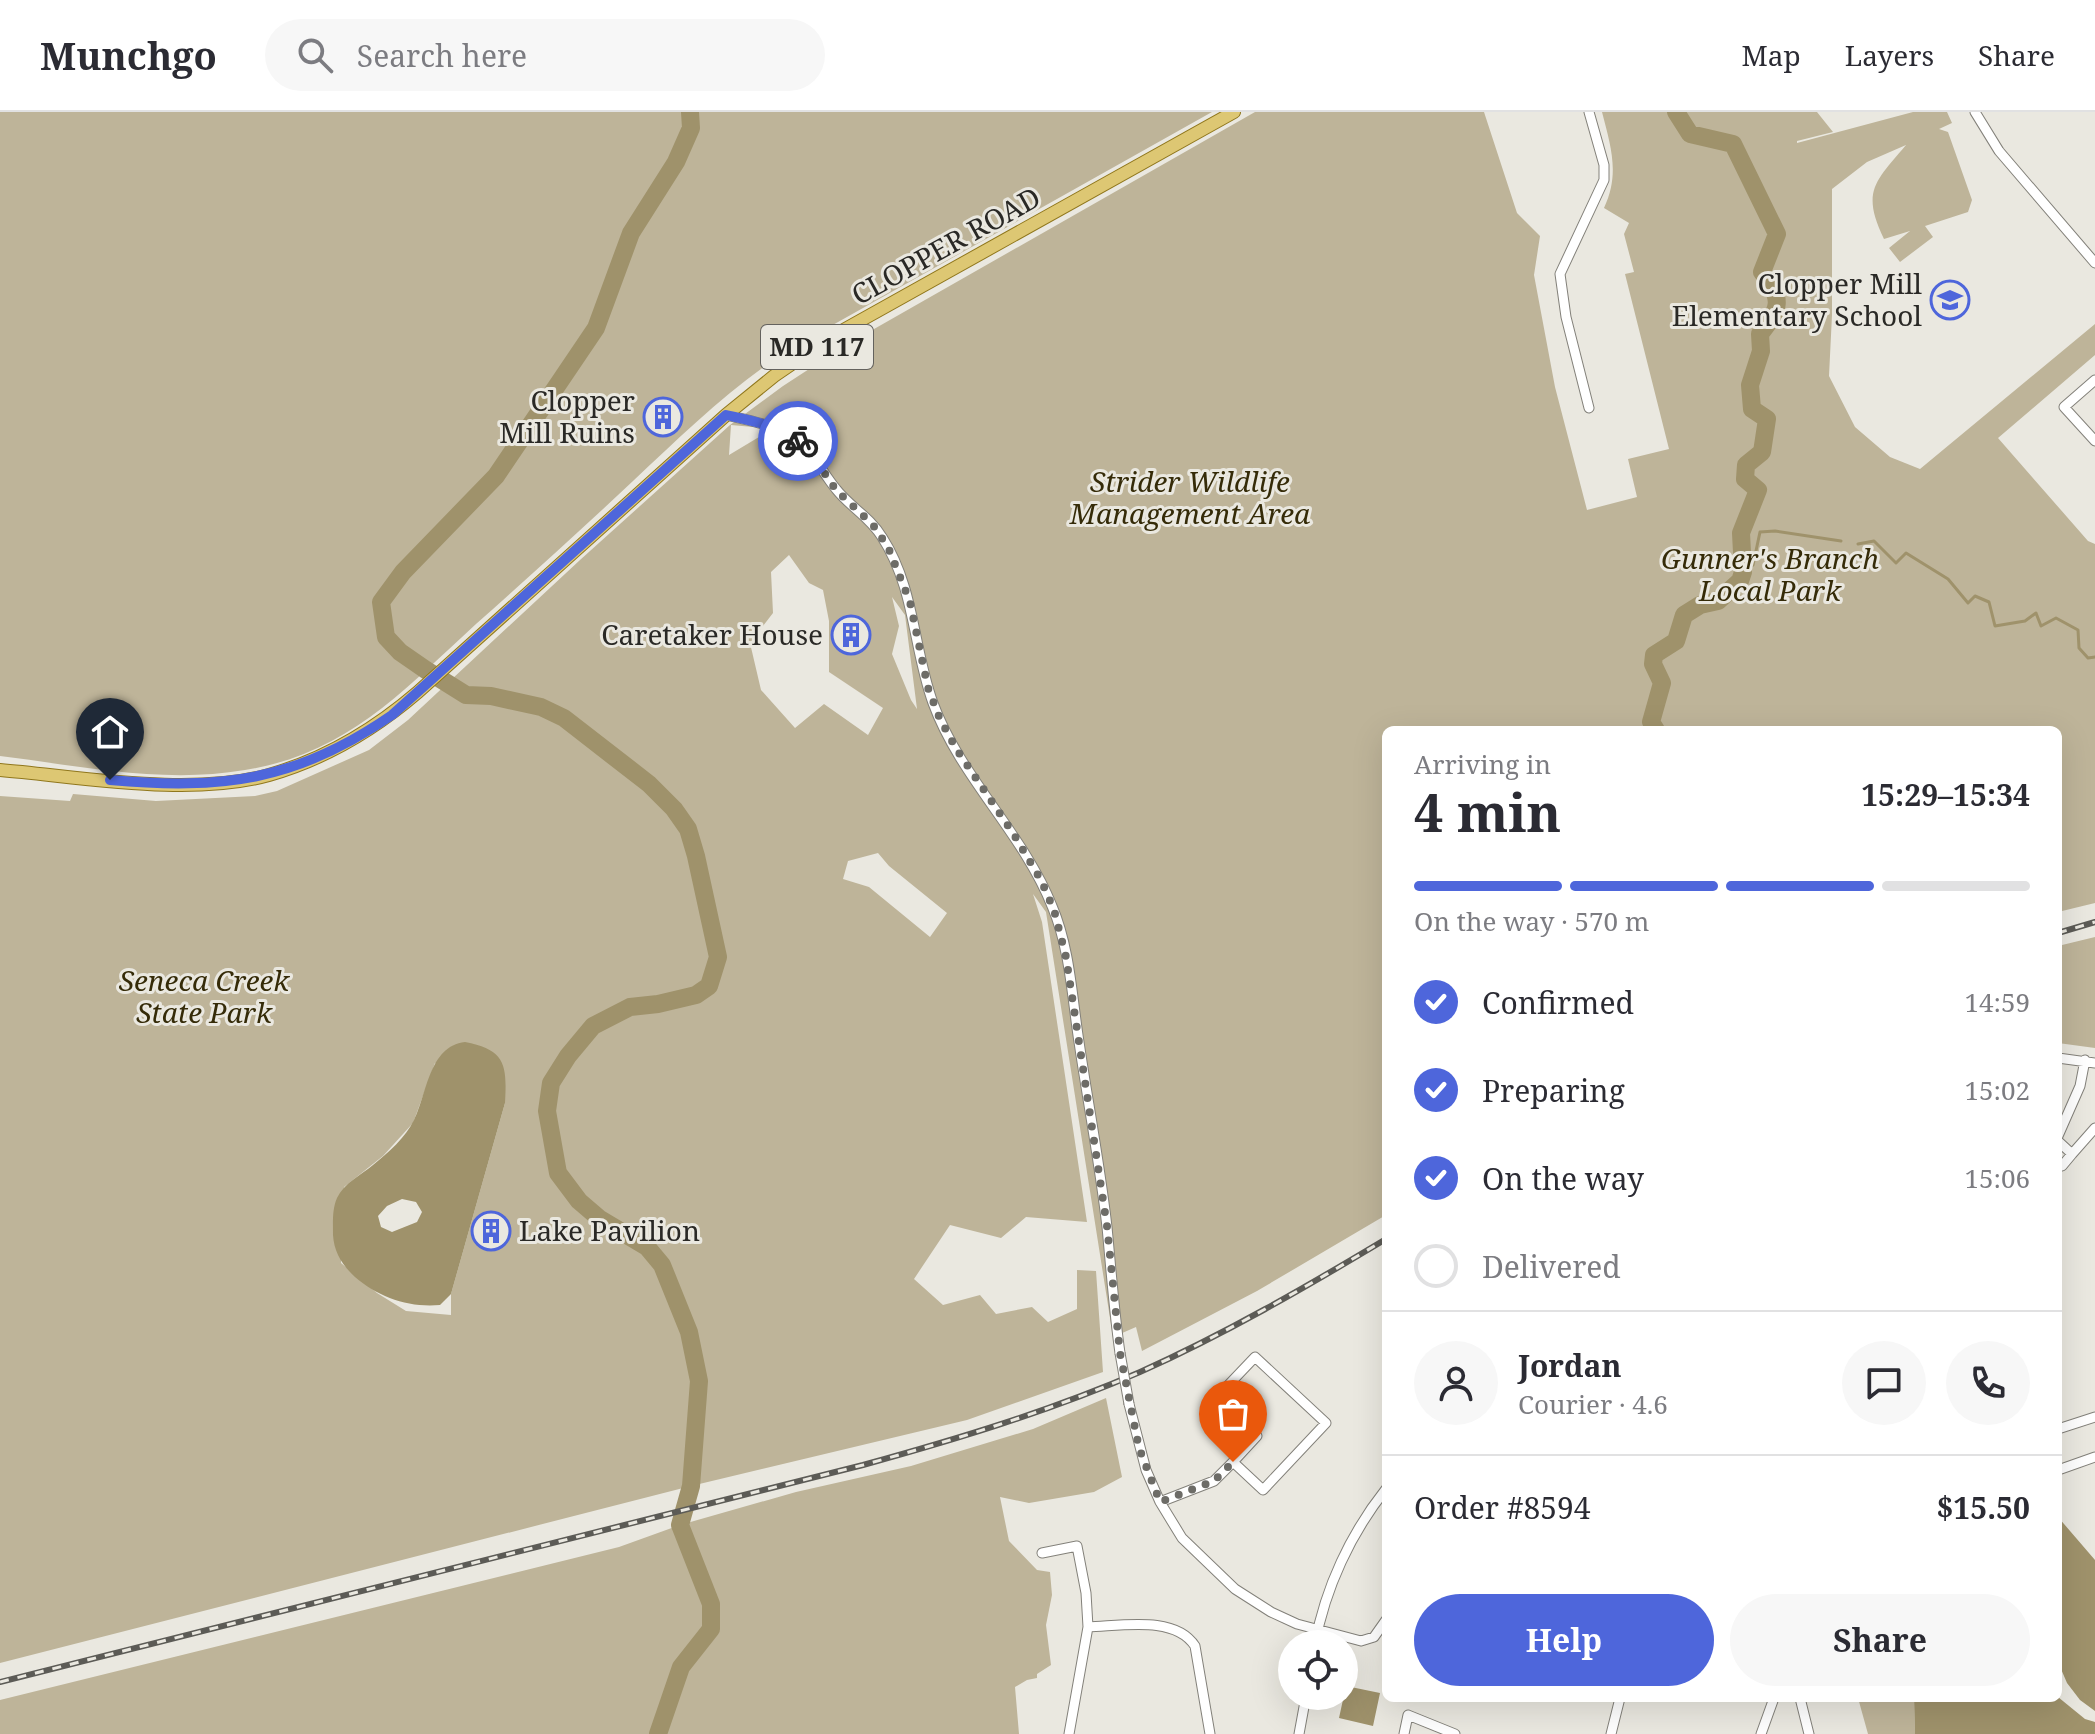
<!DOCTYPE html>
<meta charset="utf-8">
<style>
body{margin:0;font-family:"Noto Serif",serif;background:#f7f7f7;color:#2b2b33;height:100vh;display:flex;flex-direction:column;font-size:30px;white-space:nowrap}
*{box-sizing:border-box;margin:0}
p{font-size:26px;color:#7c7c81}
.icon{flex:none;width:44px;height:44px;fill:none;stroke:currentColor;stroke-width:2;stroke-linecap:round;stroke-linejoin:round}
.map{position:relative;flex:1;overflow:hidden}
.panel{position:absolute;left:1382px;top:614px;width:680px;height:976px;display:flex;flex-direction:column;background:#fff;border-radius:12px;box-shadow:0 8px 32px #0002}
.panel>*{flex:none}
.fabs{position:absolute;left:1278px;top:1518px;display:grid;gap:16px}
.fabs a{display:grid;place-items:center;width:80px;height:80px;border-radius:50%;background:#fff;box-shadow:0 8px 32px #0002;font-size:40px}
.pin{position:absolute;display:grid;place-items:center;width:68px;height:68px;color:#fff;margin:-82px -34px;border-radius:50% 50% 50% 0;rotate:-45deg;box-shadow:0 0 8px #0007}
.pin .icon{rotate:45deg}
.courier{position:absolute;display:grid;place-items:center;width:80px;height:80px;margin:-40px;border:6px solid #4e66db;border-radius:50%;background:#fff;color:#222;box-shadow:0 2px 10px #0007}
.headline em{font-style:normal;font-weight:700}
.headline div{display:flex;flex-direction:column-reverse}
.headline{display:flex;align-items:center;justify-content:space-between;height:136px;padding:0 32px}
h1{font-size:52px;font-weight:700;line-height:60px}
.bar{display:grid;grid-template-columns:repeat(4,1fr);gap:12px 8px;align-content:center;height:96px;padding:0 32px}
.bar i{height:10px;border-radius:6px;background:#e1e1e2}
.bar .selected{background:#4e66db}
.bar p{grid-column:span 4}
.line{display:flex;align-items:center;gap:20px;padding:0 32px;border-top:2px solid #e1e1e2}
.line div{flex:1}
.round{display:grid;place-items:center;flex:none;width:84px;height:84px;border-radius:42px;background:#f7f7f7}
ol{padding:0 32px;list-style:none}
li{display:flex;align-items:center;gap:24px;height:88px}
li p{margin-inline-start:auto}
li .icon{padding:8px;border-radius:50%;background:#4e66db;color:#fff;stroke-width:4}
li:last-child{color:#7c7c81}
li i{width:44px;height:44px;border:4px solid #e1e1e2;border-radius:50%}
.primary-button{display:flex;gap:16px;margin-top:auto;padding:16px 32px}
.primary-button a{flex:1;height:92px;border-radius:48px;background:#4e66db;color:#fff;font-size:32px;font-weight:700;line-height:92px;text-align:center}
.primary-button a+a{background:#f7f7f7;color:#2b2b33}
header{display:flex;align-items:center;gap:48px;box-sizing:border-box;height:112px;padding:0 40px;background:#fff;border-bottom:2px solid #e1e1e2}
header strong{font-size:38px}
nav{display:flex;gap:44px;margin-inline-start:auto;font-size:28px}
.search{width:560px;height:72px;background:#f7f7f7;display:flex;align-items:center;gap:20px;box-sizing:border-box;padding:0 28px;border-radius:44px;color:#7c7c81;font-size:30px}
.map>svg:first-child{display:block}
</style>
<header>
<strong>Munchgo</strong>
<div class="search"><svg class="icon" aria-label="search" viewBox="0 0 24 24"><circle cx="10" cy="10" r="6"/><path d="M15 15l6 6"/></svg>Search here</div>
<nav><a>Map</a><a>Layers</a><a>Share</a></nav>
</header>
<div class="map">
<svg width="2095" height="1622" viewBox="0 0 2095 1622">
<rect width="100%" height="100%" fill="#eae8e0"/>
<!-- green -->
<path fill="#beb499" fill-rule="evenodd" d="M0,0H1212L790,237C732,274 683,322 633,369C581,418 529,465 476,512C404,578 347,642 245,658C163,672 81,654 0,644Z
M1255,0H1484L1517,101L1540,124L1534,163L1555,275L1587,398L1637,385L1628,347L1669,337L1625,162L1634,160L1624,122L1629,111L1604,96C1620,62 1611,35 1602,0H1817L1833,20L1797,29V31L1913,0H1947L1952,11L1939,17L1948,20L1972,88L1968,100L1925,114L1933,125L1900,150L1889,136L1910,119L1884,127C1861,79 1875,70 1906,33L1867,50L1832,77V203L1829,264L1855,315L1890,345L1920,357L2095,212V243L1998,326L2088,429L2095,432V791L2058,800V618H1386V1103L1257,1179L1142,1239L1136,1215L1113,1225L1046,800L1033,782L1042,810L1087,1110L1026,1105L1001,1126L950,1113L914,1167L943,1193L980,1183L996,1202L1032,1195L1048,1210L1077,1197V1158L1096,1159L1103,1260L967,1308L691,1374L0,1551V684L70,689L73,682L156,689L255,684L277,679L369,638L408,608L580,448L730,313L783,274L846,233ZM731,313L774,317L781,327L764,322L729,343ZM789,443L809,471L823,478L829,509V560L883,596L868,623L824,592L795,616L761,578L750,531L773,501L771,460ZM892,485L905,503L917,597L911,588L892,542L899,514ZM878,741L889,754L947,801L930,825L869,775L843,767L848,749ZM435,951L505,991L451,1182V1203L406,1199L377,1181L341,1151L344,1075L383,1044L413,1011Z
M2095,825V936L2058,931V834Z
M1106,1286L1122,1365L1094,1380L1029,1391L1000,1385L1009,1429L1037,1458L1050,1460L1052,1483L1046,1513L1051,1553L1037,1562V1566L1027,1568L1015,1575L1019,1622H0V1588L619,1435L680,1413L796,1380L911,1354L1033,1317Z
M1858,1586H1914L1915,1622H1868Z"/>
<!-- water -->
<path fill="#9f926b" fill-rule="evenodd" d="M465,930C506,938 507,953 505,991L451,1182L440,1193C409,1196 378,1185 355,1165C342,1153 334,1140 333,1123C333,1111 332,1097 337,1086C344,1071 361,1063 373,1053C388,1041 406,1025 414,1008C427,982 429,934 465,930ZM402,1087L416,1090L422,1100L417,1110L392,1120L381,1115L378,1104L387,1094Z
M2058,1405L2095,1448V1599L2080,1588L2067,1571L2058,1550Z
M1346,1574L1380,1581L1373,1614L1339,1606Z
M2058,1585L2085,1607L2095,1610V1622H1915L1914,1586Z"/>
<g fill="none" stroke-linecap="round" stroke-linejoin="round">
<!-- stream -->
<path stroke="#9f926b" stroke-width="3" d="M1858,432L1874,429L1896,451L1906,441L1948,467L1968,491L1975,484L1989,490L1995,514L2025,509L2036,501L2041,514L2056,506L2078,518L2079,536L2088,546L2095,545
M1743,460L1753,453L1760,420L1775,419L1841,429"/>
<!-- river -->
<path stroke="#9f926b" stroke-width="18" d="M1656,618L1651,610L1662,571L1653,552L1654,543L1676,529L1684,503L1700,493L1718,489L1740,469L1743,460L1741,421L1758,378L1745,367L1746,353L1762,340L1767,307L1752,297L1750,273L1761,239L1760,222C1781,196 1783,187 1762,160L1777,122L1733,32L1690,22L1676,0
M658,1622L681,1555L711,1517V1492L680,1413L691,1374L699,1269L689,1220L662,1153L647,1135L600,1107L579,1089L558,1061L547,999L551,971L568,944L593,914L630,895L658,892L696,883L709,874L718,845L696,744L688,717L674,697L649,672L564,606L541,595L491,584L466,583L426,558L400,540L386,525L381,490L403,460L496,364L596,216L631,121L676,50L691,16L690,0"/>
<defs>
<path id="minor" d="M1975,0L1999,39L2095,151
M2095,268L2064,295L2095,329
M1589,296L1566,205L1560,162L1604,68V53L1589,0
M726,303C755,310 787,314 808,338C818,350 826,365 836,377C850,395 870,405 882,425C915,476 913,536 933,591C960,665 1023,721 1052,794C1070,836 1072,885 1079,930C1088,991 1100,1053 1107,1115C1111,1157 1114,1199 1120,1241
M2058,946L2095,951
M2058,1024L2080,974L2085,948
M2058,1029L2072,1042L2095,1016
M2062,1054L2072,1042
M1129,1292L1146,1358L1160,1390L1182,1426L1235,1477L1271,1500L1297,1512L1361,1529L1374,1525L1386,1508
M2058,1317L2095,1305
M2058,1355L2061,1357L2095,1345
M1160,1390L1214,1369L1233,1350L1263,1378L1326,1311L1255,1245L1216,1286L1257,1324L1233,1350
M1042,1441L1077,1434L1086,1481L1088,1515L1069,1622
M1088,1515C1121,1514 1175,1503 1195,1534L1210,1622
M1315,1532C1325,1476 1351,1421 1386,1377
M1800,1586L1809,1622
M1299,1622L1306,1584
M1404,1622L1408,1603L1455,1622
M1611,1622L1620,1586
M1761,1622L1774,1586"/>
<path id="major" d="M0,658C82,665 190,685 269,663C325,647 375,617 418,580L726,303L774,264L831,225L1234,0"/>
</defs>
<!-- minor casing -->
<use href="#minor" stroke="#83817a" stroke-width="11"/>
<!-- major casing -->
<use href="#major" stroke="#90771c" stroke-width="14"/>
<!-- minor -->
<use href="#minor" stroke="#fff" stroke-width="9"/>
<!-- major -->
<use href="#major" stroke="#ddc773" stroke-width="12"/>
<defs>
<path id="rail" d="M2058,821L2095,810
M0,1570L863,1353C957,1327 1050,1299 1140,1260C1225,1222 1306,1175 1386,1127"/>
</defs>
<!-- rail casing -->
<use href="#rail" stroke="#5c5b56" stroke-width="6"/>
<!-- rail -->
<use href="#rail" stroke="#eae8e0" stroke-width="3" stroke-dasharray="9" stroke-linecap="butt"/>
<defs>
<path id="minor-bridge" d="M1120,1241L1129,1292"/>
</defs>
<!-- minor-bridge casing -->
<use href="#minor-bridge" stroke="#83817a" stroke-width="11" stroke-linecap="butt"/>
<!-- minor-bridge -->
<use href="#minor-bridge" stroke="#fff" stroke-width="9"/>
</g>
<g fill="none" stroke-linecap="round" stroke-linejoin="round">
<!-- done -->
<path stroke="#6d6c67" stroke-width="8" stroke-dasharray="0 14.4" d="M798,329L808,337L836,378L873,413L888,435L910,490L928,576L940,607L957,638L1013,721L1041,768L1054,798L1066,845L1107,1114L1120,1241L1139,1336L1160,1390L1214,1369L1233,1350"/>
<!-- route -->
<path stroke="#4e66db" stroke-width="10" d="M110,668C222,678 297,669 392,603L726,303C752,309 776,313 798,329"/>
</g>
<!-- icons -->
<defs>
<symbol id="school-ring" viewBox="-11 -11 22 22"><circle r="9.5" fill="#eae8e0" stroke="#4e66db" stroke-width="1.5"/><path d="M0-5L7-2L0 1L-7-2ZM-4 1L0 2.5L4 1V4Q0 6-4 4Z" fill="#4e66db"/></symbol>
<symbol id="building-ring" viewBox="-11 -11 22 22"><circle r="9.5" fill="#eae8e0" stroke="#4e66db" stroke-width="1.5"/><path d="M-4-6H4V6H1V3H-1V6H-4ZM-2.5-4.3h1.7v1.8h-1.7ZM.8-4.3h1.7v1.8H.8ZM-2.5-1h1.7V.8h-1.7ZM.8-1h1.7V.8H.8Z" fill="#4e66db"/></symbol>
</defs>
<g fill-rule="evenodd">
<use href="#school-ring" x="1928" y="166" width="44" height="44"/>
<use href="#building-ring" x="641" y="283" width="44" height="44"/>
<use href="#building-ring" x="829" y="501" width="44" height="44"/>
<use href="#building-ring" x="469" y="1097" width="44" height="44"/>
</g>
<g text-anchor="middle" stroke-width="6" stroke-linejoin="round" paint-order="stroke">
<!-- shield labels -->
<rect fill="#eae8e0" stroke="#64625e" stroke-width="2" x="761" y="213" width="112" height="44" rx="6"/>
<g font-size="26" font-weight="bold" fill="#2a2926">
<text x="817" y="244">MD 117</text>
</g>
<!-- street labels -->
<g font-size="28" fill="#2a2926" stroke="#eae8e0">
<text transform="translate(946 134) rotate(-29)" y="10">CLOPPER ROAD</text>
</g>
<!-- poi labels -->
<g font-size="28" fill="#2a2926" stroke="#eae8e0" text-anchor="end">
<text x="1922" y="182">Clopper Mill<tspan x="1922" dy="32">Elementary School</tspan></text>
<text x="635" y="299">Clopper<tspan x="635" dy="32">Mill Ruins</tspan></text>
<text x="823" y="533">Caretaker House</text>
<text x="519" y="1129" text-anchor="start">Lake Pavilion</text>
</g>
<!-- park labels -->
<g font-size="28" font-style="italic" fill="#352b08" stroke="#eae8e0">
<text x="1190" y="380">Strider Wildlife<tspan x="1190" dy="32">Management Area</tspan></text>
<text x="1770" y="457">Gunner's Branch<tspan x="1770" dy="32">Local Park</tspan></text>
<text x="204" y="879">Seneca Creek<tspan x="204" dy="32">State Park</tspan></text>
</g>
</g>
</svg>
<div class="fabs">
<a><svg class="icon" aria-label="locate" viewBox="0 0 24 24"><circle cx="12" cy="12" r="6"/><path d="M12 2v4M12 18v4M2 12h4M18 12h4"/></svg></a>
</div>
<div class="pin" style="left:1233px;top:1350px;background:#ea580c"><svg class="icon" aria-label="bag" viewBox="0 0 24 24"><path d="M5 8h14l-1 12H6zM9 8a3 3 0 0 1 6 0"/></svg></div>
<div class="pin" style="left:110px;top:668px;background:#1f2937"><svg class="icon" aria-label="home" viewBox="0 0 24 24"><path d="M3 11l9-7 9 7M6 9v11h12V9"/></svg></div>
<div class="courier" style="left:798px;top:329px"><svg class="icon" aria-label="bike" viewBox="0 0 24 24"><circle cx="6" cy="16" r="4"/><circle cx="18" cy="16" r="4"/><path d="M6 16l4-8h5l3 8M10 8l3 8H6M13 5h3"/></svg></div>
<section class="panel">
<div class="headline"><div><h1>4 min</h1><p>Arriving in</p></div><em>15:29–15:34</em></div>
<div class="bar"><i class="selected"></i><i class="selected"></i><i class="selected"></i><i></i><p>On the way · 570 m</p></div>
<ol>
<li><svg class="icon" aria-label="check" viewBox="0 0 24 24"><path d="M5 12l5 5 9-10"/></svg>Confirmed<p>14:59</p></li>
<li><svg class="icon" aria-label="check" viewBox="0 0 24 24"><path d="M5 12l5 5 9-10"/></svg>Preparing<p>15:02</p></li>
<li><svg class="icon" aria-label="check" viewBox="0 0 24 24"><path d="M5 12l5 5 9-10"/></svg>On the way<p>15:06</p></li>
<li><i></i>Delivered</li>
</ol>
<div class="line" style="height:144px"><a class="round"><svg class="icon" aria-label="person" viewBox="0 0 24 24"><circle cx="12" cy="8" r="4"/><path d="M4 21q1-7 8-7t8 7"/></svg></a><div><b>Jordan</b><p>Courier · 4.6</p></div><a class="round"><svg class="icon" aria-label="chat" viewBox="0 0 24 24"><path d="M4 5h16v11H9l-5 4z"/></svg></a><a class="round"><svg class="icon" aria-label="phone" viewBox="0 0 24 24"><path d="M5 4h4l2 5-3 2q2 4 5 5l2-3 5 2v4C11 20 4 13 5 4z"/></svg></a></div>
<div class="line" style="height:104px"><div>Order #8594</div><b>$15.50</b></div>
<div class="primary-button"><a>Help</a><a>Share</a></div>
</section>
</div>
